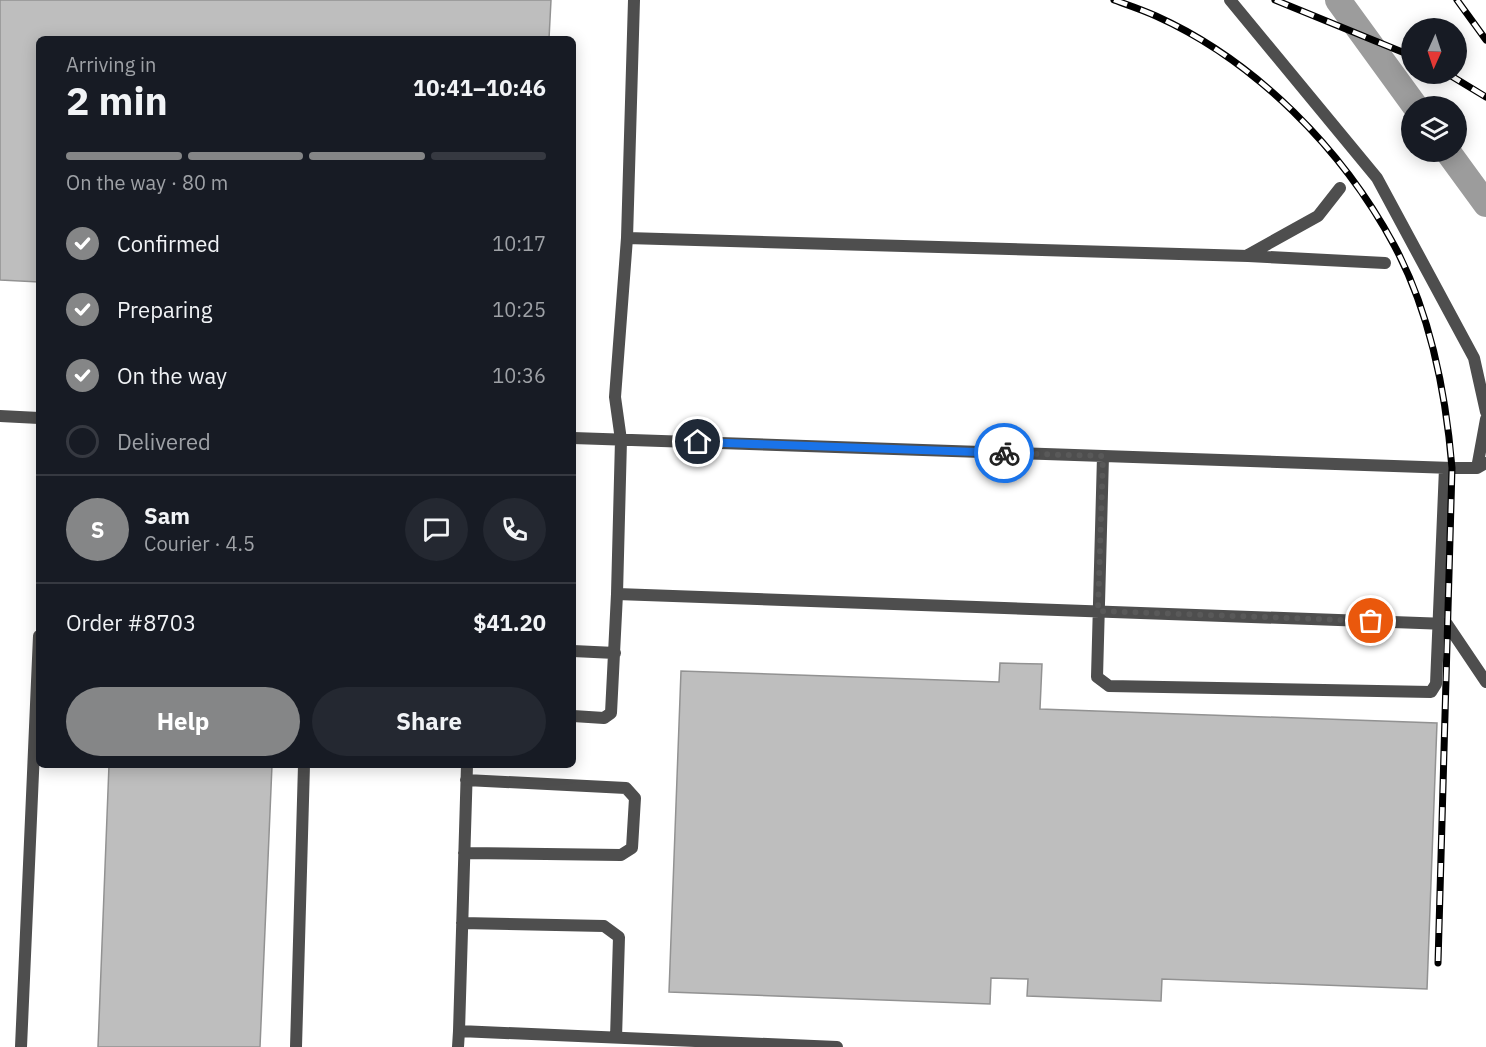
<!DOCTYPE html>
<meta charset="utf-8">
<style>
body{margin:0;font-family:"IBM Plex Sans",sans-serif;background:#242831;color:#f1f3f6;height:100vh;display:flex;flex-direction:column;font-size:22px;white-space:nowrap}
*{box-sizing:border-box;margin:0}
p{font-size:20px;color:#9ea1a6}
.icon{flex:none;width:33px;height:33px;fill:none;stroke:currentColor;stroke-width:2;stroke-linecap:round;stroke-linejoin:round}
.map{position:relative;flex:1;overflow:hidden}
.drawer{position:absolute;left:36px;top:36px;width:540px;height:732px;display:flex;flex-direction:column;background:#171b24;border-radius:9px;box-shadow:0 3px 15px #0003}
.drawer>*{flex:none}
.needle{width:39px;rotate:183deg}
.controls{position:absolute;left:1401px;top:18px;display:grid;gap:12px}
.controls a{display:grid;place-items:center;width:66px;height:66px;border-radius:50%;background:#171b24;box-shadow:0 3px 15px #0003;font-size:30px}
.pin{position:absolute;display:grid;place-items:center;width:51px;height:51px;color:#fff;margin:-26px;border:3px solid #fff;border-radius:50%;box-shadow:0 2px 6px #0007}
.courier{position:absolute;display:grid;place-items:center;width:60px;height:60px;margin:-30px;border:4px solid #1a73e8;border-radius:50%;background:#fff;color:#222;box-shadow:0 2px 8px #0007}
.headline em{font-style:normal;font-weight:800}
.headline div{display:flex;flex-direction:column-reverse}
.headline{display:flex;align-items:center;justify-content:space-between;height:102px;padding:0 30px}
h1{font-size:39px;font-weight:800;line-height:45px}
.bar{display:grid;grid-template-columns:repeat(4,1fr);gap:9px 6px;align-content:center;height:72px;padding:0 30px}
.bar i{height:8px;border-radius:4px;background:#363941}
.bar .current{background:#858687}
.bar p{grid-column:span 4}
.line{display:flex;align-items:center;gap:15px;padding:0 30px;border-top:2px solid #363941}
.line div{flex:1}
.round{display:grid;place-items:center;flex:none;width:63px;height:63px;border-radius:32px;background:#242831}
ol{padding:0 30px;list-style:none}
li{display:flex;align-items:center;gap:18px;height:66px}
li p{margin-inline-start:auto}
li .icon{padding:6px;border-radius:50%;background:#858687;color:#fff;stroke-width:4}
li:last-child{color:#9ea1a6}
li i{width:33px;height:33px;border:3px solid #363941;border-radius:50%}
.primary-button{display:flex;gap:12px;margin-top:auto;padding:12px 30px}
.primary-button a{flex:1;height:69px;border-radius:36px;background:#858687;color:#fff;font-size:24px;font-weight:800;line-height:69px;text-align:center}
.primary-button a+a{background:#242831;color:#f1f3f6}
.map>svg:first-child{display:block}
</style>
<div class="map">
<svg width="1486" height="1047" viewBox="0 0 1486 1047">
<rect width="100%" height="100%" fill="#fff"/>
<g fill="none" stroke-linecap="round" stroke-linejoin="round">
<!-- canal -->
<path stroke="#9c9c9c" stroke-width="26" d="M1338,0L1415,106
M1448,152L1486,204"/>
</g>
<!-- building -->
<path fill="#bebebe" stroke="#929292" stroke-width="1.5" d="M0,0H551L549,39H39V282L0,280Z
M1000,663L1042,664L1040,709L1437,723L1427,989L1162,979L1161,1001L1027,996L1028,979L991,978L990,1004L669,992L681,671L999,682Z
M109,765H272L260,1047H98Z"/>
<g fill="none" stroke-linecap="round" stroke-linejoin="round">
<!-- service -->
<path stroke="#4e4e4e" stroke-width="12" d="M1230,0L1377,178L1474,358L1486,412
M627,238L634,0
M1248,255L1318,216L1340,188
M1385,263L1248,256L627,238L615,397L621,440L617,594L1447,624L1486,682
M0,416L39,418
M573,438L1452,468H1477L1486,463
M1103,456L1097,677L1109,686L1431,692L1436,684L1445,468
M1477,468L1486,419
M573,651L615,653
M573,716L604,718L611,713L617,594
M467,765L459,1031L837,1047
M464,853L621,855L632,848L635,798L626,788L466,780
M462,923L604,926L619,937L616,1038
M21,1047L39,636
M296,1047L304,765
M458,1047L459,1031"/>
<defs>
<path id="rail" d="M1114,0C1128,5 1143,10 1156,16C1256,61 1343,150 1394,245C1430,312 1446,394 1452,468L1438,963
M1275,0L1412,56
M1457,0L1486,40
M1448,74L1486,97"/>
</defs>
<!-- rail casing -->
<use href="#rail" stroke="#000" stroke-width="7"/>
<!-- rail -->
<use href="#rail" stroke="#fff" stroke-width="4.5" stroke-dasharray="14" stroke-linecap="butt"/>
</g>
<g fill="none" stroke-linecap="round" stroke-linejoin="round">
<!-- done -->
<path stroke="#595959" stroke-width="6" stroke-dasharray="0 10.8" d="M1004,453L1103,456L1098,611L1371,621"/>
<!-- route -->
<path stroke="#1a73e8" stroke-width="8" d="M698,442L1004,453"/>
</g>
</svg>
<div class="controls">
<a><svg class="needle" viewBox="-14 -14 28 28"><path d="M0-13l5 13h-10z" fill="#e53935"/><path d="M0 13l5-13h-10z" fill="#9ea1a6"/></svg></a>
<a><svg class="icon" aria-label="layers" viewBox="0 0 24 24"><path d="M12 4l9 5-9 5-9-5zM3 14l9 5 9-5"/></svg></a>
</div>
<div class="pin" style="left:1371px;top:621px;background:#ea580c"><svg class="icon" aria-label="bag" viewBox="0 0 24 24"><path d="M5 8h14l-1 12H6zM9 8a3 3 0 0 1 6 0"/></svg></div>
<div class="pin" style="left:698px;top:442px;background:#1f2937"><svg class="icon" aria-label="home" viewBox="0 0 24 24"><path d="M3 11l9-7 9 7M6 9v11h12V9"/></svg></div>
<div class="courier" style="left:1004px;top:453px"><svg class="icon" aria-label="bike" viewBox="0 0 24 24"><circle cx="6" cy="16" r="4"/><circle cx="18" cy="16" r="4"/><path d="M6 16l4-8h5l3 8M10 8l3 8H6M13 5h3"/></svg></div>
<section class="drawer">
<div class="headline"><div><h1>2 min</h1><p>Arriving in</p></div><em>10:41–10:46</em></div>
<div class="bar"><i class="current"></i><i class="current"></i><i class="current"></i><i></i><p>On the way · 80 m</p></div>
<ol>
<li><svg class="icon" aria-label="check" viewBox="0 0 24 24"><path d="M5 12l5 5 9-10"/></svg>Confirmed<p>10:17</p></li>
<li><svg class="icon" aria-label="check" viewBox="0 0 24 24"><path d="M5 12l5 5 9-10"/></svg>Preparing<p>10:25</p></li>
<li><svg class="icon" aria-label="check" viewBox="0 0 24 24"><path d="M5 12l5 5 9-10"/></svg>On the way<p>10:36</p></li>
<li><i></i>Delivered</li>
</ol>
<div class="line" style="height:108px"><b class="round" style="background:#858687;color:#fff">S</b><div><b>Sam</b><p>Courier · 4.5</p></div><a class="round"><svg class="icon" aria-label="chat" viewBox="0 0 24 24"><path d="M4 5h16v11H9l-5 4z"/></svg></a><a class="round"><svg class="icon" aria-label="phone" viewBox="0 0 24 24"><path d="M5 4h4l2 5-3 2q2 4 5 5l2-3 5 2v4C11 20 4 13 5 4z"/></svg></a></div>
<div class="line" style="height:78px"><div>Order #8703</div><b>$41.20</b></div>
<div class="primary-button"><a>Help</a><a>Share</a></div>
</section>
</div>
